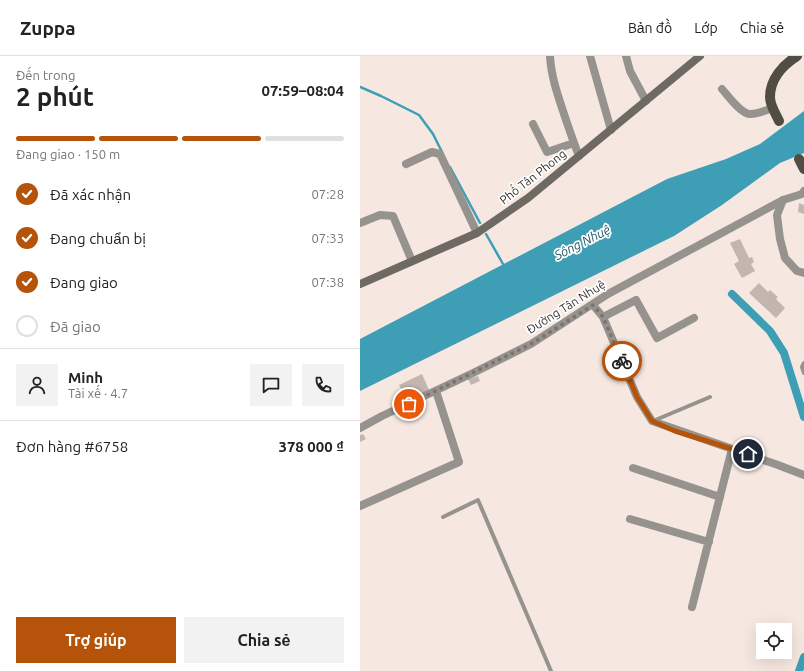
<!DOCTYPE html>
<html lang="vi">
<meta charset="utf-8">
<style>
body{margin:0;font-family:Ubuntu,sans-serif;background:#f2f2f2;color:#222;height:100vh;display:flex;flex-direction:column;font-size:15px;white-space:nowrap}
*{box-sizing:border-box;margin:0}
p{font-size:13px;color:#767676}
.icon{flex:none;width:22px;height:22px;fill:none;stroke:currentColor;stroke-width:2;stroke-linecap:round;stroke-linejoin:round}
.map{position:relative;flex:1;overflow:hidden}
.drawer{display:flex;flex-direction:column;background:#fff;width:360px}
.drawer>*{flex:none}
.fabs{position:absolute;left:396px;top:567px;display:grid;gap:8px}
.fabs a{display:grid;place-items:center;width:36px;height:36px;border-radius:0px;background:#fff;box-shadow:0 4px 16px #0002;font-size:20px}
.pin{position:absolute;display:grid;place-items:center;width:34px;height:34px;color:#fff;margin:-17px;border:2px solid #fff;border-radius:50%;box-shadow:0 1px 4px #0007}
.courier{position:absolute;display:grid;place-items:center;width:40px;height:40px;margin:-20px;border:3px solid #b45309;border-radius:50%;background:#fff;color:#222;box-shadow:0 1px 5px #0007}
.overview em{font-style:normal;font-weight:700}
.overview div{display:flex;flex-direction:column-reverse}
.overview{display:flex;align-items:center;justify-content:space-between;height:68px;padding:0 16px}
h1{font-size:26px;font-weight:700;line-height:30px}
.bar{display:grid;grid-template-columns:repeat(4,1fr);gap:6px 4px;align-content:center;height:48px;padding:0 16px}
.bar i{height:5px;border-radius:3px;background:#e0e0e0}
.bar .on{background:#b45309}
.bar p{grid-column:span 4}
.line{display:flex;align-items:center;gap:10px;padding:0 16px;border-top:1px solid #e0e0e0}
.line div{flex:1}
.round{display:grid;place-items:center;flex:none;width:42px;height:42px;border-radius:0px;background:#f2f2f2}
ol{padding:0 16px;list-style:none}
li{display:flex;align-items:center;gap:12px;height:44px}
li p{margin-inline-start:auto}
li .icon{padding:4px;border-radius:50%;background:#b45309;color:#fff;stroke-width:4}
li:last-child{color:#767676}
li i{width:22px;height:22px;border:2px solid #e0e0e0;border-radius:50%}
.cta{display:flex;gap:8px;margin-top:auto;padding:8px 16px}
.cta a{flex:1;height:46px;border-radius:0px;background:#b45309;color:#fff;font-size:16px;font-weight:700;line-height:46px;text-align:center}
.cta a+a{background:#f2f2f2;color:#222}
header{display:flex;align-items:center;gap:24px;box-sizing:border-box;height:56px;padding:0 20px;background:#fff;border-bottom:1px solid #e0e0e0}
header strong{font-size:19px}
nav{display:flex;gap:22px;margin-inline-start:auto;font-size:14px}
main{display:flex;flex:1;min-height:0}
.map>svg:first-child{display:block}
</style>
<header>
<strong>Zuppa</strong>
<nav><a>Bản đồ</a><a>Lớp</a><a>Chia sẻ</a></nav>
</header>
<main>
<section class="drawer">
<div class="overview"><div><h1>2 phút</h1><p>Đến trong</p></div><em>07:59–08:04</em></div>
<div class="bar"><i class="on"></i><i class="on"></i><i class="on"></i><i></i><p>Đang giao · 150 m</p></div>
<ol>
<li><svg class="icon" aria-label="check" viewBox="0 0 24 24"><path d="M5 12l5 5 9-10"/></svg>Đã xác nhận<p>07:28</p></li>
<li><svg class="icon" aria-label="check" viewBox="0 0 24 24"><path d="M5 12l5 5 9-10"/></svg>Đang chuẩn bị<p>07:33</p></li>
<li><svg class="icon" aria-label="check" viewBox="0 0 24 24"><path d="M5 12l5 5 9-10"/></svg>Đang giao<p>07:38</p></li>
<li><i></i>Đã giao</li>
</ol>
<div class="line" style="height:72px"><a class="round"><svg class="icon" aria-label="person" viewBox="0 0 24 24"><circle cx="12" cy="8" r="4"/><path d="M4 21q1-7 8-7t8 7"/></svg></a><div><b>Minh</b><p>Tài xế · 4.7</p></div><a class="round"><svg class="icon" aria-label="chat" viewBox="0 0 24 24"><path d="M4 5h16v11H9l-5 4z"/></svg></a><a class="round"><svg class="icon" aria-label="phone" viewBox="0 0 24 24"><path d="M5 4h4l2 5-3 2q2 4 5 5l2-3 5 2v4C11 20 4 13 5 4z"/></svg></a></div>
<div class="line" style="height:52px"><div>Đơn hàng #6758</div><b>378 000 ₫</b></div>
<div class="cta"><a>Trợ giúp</a><a>Chia sẻ</a></div>
</section>
<div class="map">
<svg width="444" height="615" viewBox="0 0 444 615">
<rect width="100%" height="100%" fill="#f6e8e1"/>
<!-- water -->
<path fill="#3d9eb5" d="M444,55V97L420,107L362,149L314,180L0,335V283L307,123L366,103L400,88Z"/>
<g fill="none" stroke-linecap="round" stroke-linejoin="round">
<!-- stream -->
<path stroke="#3d9eb5" stroke-width="2.5" d="M0,31L21,40L59,59L73,78L82,96
M90,111L120,167
M126,178L143,208"/>
<!-- canal -->
<path stroke="#3d9eb5" stroke-width="8" d="M372,238L410,275L424,297L444,361
M439,615L444,601"/>
</g>
<!-- building -->
<path fill="#c3b6af" d="M439,147L444,149V158L438,156Z
M380,183L389,202L392,201L394,206L391,208L395,215L382,222L374,208L379,205L370,187Z
M399,227L408,236L410,234L418,241L416,243L425,252L416,262L389,237Z
M62,318L69,334L47,345L39,329Z
M118,320L120,325L111,329L108,323Z
M3,378L6,383L0,386V379Z"/>
<g fill="none" stroke-linecap="round" stroke-linejoin="round">
<!-- lane -->
<path stroke="#96938e" stroke-width="4" d="M444,307L442,311L444,317
M293,365L350,341
M83,461L118,444L191,615"/>
<!-- street -->
<path stroke="#96938e" stroke-width="8" d="M190,0C191,19 197,37 203,55C208,70 213,85 219,100
M230,0L251,74
M266,0L270,15L286,45
M362,33C368,40 382,59 391,58C398,58 406,54 413,52
M173,68L187,96L214,87
M46,108L72,96L80,98L117,177
M423,144L417,159L420,183L425,202L437,215L444,217
M0,167L20,159L33,160L52,205
M233,249L243,261L277,341L292,365L418,409L444,419
M243,261L276,244L297,282L334,262
M0,372L22,360L113,317L171,288L248,238L423,144L442,138L444,135
M273,412L360,441
M0,450L99,406L76,335
M270,463L349,486
M332,551L372,393"/>
<!-- secondary -->
<path stroke="#6e6a63" stroke-width="8" d="M0,228L117,177L168,142L340,0"/>
<!-- primary -->
<path stroke="#514d44" stroke-width="10" d="M419,65C416,58 410,50 410,41C410,23 423,9 437,0
M439,103L444,113"/>
</g>
<g fill="none" stroke-linecap="round" stroke-linejoin="round">
<!-- done -->
<path stroke="#7c736f" stroke-width="4" stroke-dasharray="0 7.2" d="M49,348L171,288L233,249L243,261L262,305"/>
<!-- route -->
<path stroke="#b45309" stroke-width="5" d="M262,305L277,341L292,365L315,375L388,398"/>
</g>
<g text-anchor="middle" stroke-width="3.5" stroke-linejoin="round" paint-order="stroke">
<!-- street labels -->
<g font-size="12" fill="#3a3432" stroke="#fff">
<text transform="translate(173 121) rotate(-38)" y="4">Phố Tân Phong</text>
<text transform="translate(206 251) rotate(-32)" y="4">Đường Tân Nhuệ</text>
</g>
<!-- water labels -->
<g font-size="13" font-style="italic" fill="#245966" stroke="#fff">
<text transform="translate(222 186) rotate(-27)" y="5">Sông Nhuệ</text>
</g>
</g>
</svg>
<div class="fabs">
<a><svg class="icon" aria-label="locate" viewBox="0 0 24 24"><circle cx="12" cy="12" r="6"/><path d="M12 2v4M12 18v4M2 12h4M18 12h4"/></svg></a>
</div>
<div class="pin" style="left:49px;top:348px;background:#ea580c"><svg class="icon" aria-label="bag" viewBox="0 0 24 24"><path d="M5 8h14l-1 12H6zM9 8a3 3 0 0 1 6 0"/></svg></div>
<div class="pin" style="left:388px;top:398px;background:#1f2937"><svg class="icon" aria-label="home" viewBox="0 0 24 24"><path d="M3 11l9-7 9 7M6 9v11h12V9"/></svg></div>
<div class="courier" style="left:262px;top:305px"><svg class="icon" aria-label="bike" viewBox="0 0 24 24"><circle cx="6" cy="16" r="4"/><circle cx="18" cy="16" r="4"/><path d="M6 16l4-8h5l3 8M10 8l3 8H6M13 5h3"/></svg></div>
</div>
</main>
